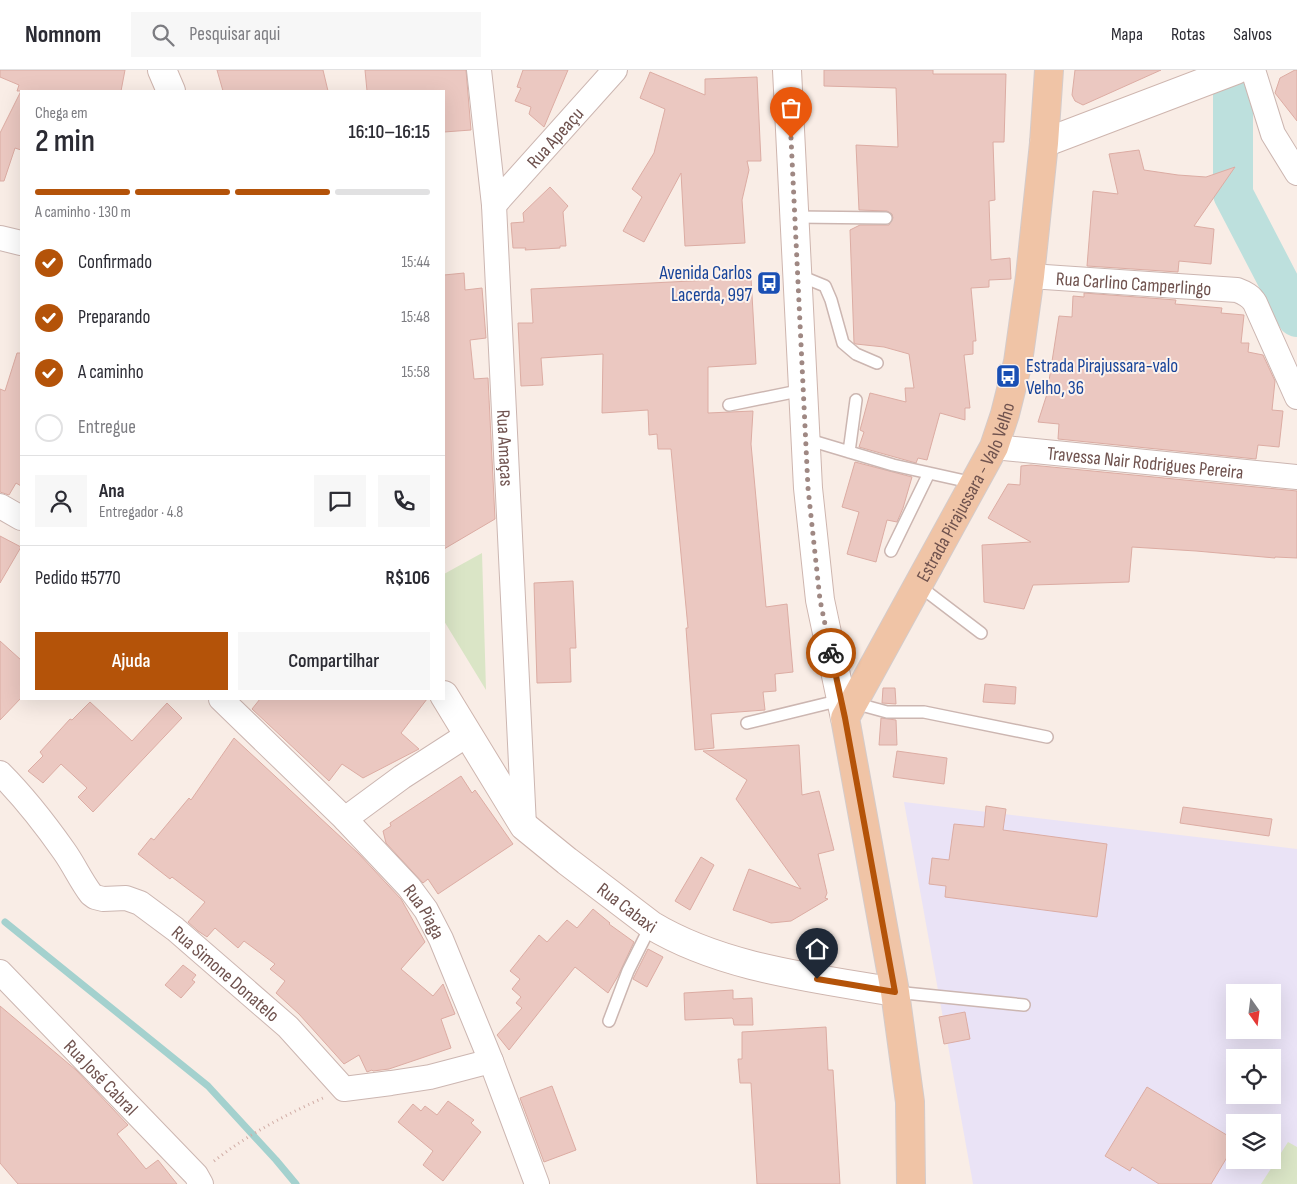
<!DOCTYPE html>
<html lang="pt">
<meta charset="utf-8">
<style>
body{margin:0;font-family:"Sofia Sans Condensed",sans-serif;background:#f7f7f7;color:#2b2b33;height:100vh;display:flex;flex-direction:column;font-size:19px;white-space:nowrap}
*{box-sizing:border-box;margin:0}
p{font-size:16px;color:#7c7c81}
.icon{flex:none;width:28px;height:28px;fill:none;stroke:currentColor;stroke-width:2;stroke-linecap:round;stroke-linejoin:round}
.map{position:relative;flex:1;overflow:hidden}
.sheet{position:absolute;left:20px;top:20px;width:425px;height:610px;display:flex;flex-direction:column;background:#fff;border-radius:0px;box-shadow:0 5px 20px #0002}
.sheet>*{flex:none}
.needle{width:32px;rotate:166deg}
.controls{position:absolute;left:1226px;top:914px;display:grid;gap:10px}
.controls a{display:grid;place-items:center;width:55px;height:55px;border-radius:0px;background:#fff;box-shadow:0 5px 20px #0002;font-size:25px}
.pin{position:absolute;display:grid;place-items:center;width:42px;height:42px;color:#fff;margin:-51px -21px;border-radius:50% 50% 50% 0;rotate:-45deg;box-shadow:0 0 5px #0007}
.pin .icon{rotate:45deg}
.courier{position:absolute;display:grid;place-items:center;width:50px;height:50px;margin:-25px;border:4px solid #b45309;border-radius:50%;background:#fff;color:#222;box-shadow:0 1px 6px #0007}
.summary em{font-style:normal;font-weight:600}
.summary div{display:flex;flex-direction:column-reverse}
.summary{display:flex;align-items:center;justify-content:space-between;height:85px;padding:0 15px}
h1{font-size:32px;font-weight:600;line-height:38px}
.bar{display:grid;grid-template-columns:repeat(4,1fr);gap:8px 5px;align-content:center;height:60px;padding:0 15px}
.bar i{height:6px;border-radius:4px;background:#e1e1e2}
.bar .active{background:#b45309}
.bar p{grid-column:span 4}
.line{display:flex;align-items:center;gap:12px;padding:0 15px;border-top:1px solid #e1e1e2}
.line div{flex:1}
.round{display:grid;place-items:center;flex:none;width:52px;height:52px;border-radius:0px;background:#f7f7f7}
ol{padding:0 15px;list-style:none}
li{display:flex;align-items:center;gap:15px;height:55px}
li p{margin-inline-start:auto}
li .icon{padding:5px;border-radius:50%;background:#b45309;color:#fff;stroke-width:4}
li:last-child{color:#7c7c81}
li i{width:28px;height:28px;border:2px solid #e1e1e2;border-radius:50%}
.button{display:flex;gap:10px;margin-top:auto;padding:10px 15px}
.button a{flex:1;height:58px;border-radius:0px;background:#b45309;color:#fff;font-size:20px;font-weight:600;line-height:58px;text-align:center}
.button a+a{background:#f7f7f7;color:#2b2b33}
header{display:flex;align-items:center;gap:30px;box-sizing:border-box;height:70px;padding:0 25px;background:#fff;border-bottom:1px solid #e1e1e2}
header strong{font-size:24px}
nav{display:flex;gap:28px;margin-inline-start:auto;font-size:18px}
.search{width:350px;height:45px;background:#f7f7f7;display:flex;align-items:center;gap:12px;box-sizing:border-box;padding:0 18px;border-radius:0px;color:#7c7c81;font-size:19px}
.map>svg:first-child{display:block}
</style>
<header>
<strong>Nomnom</strong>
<div class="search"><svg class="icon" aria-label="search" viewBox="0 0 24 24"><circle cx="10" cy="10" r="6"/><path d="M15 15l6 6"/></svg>Pesquisar aqui</div>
<nav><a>Mapa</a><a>Rotas</a><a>Salvos</a></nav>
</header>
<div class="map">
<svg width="1297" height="1114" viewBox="0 0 1297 1114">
<rect width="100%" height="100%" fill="#f9ede6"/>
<!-- education -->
<path fill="#eae3f6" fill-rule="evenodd" d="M904,732L1297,779V1114H973ZM1235,922H1272V960H1235ZM1235,988H1272V1025H1235ZM1235,1052H1272V1090H1235Z"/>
<!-- green -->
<path fill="#dae5c6" d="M482,483L486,620L444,551V504Z
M1288,1072L1297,1077V1114H1261Z"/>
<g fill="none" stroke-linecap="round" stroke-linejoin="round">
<!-- stream -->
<path stroke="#a4d1ce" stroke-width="7" d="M5,852L208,1016L276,1090L296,1114"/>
<!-- river -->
<path stroke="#bde0dd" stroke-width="40" d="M1233,0V124L1297,247"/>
</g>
<!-- building -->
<path fill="#ebc8c1" stroke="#dcaca3" d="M0,0H125L121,21H21V80L15,78L4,111H0V63L21,21H17L19,15L0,7Z
M217,0H323L328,21H223Z
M365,0H466L471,60L444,62V21H367Z
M523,0H568L544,57L529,44L531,37L515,31L521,18L517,17Z
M824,0H933V4H1006L1004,72H993L995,130L989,131L991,190L1010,188L1011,209L989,210V217L971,218L976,271H973V284L964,285L970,338H965V350L940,343L927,390L918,388L916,393L859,377L864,362L860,360L870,323L906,332L905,318H914L909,284L884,277L856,274L854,273L850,160L860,155H889L893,148L892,144L887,141L859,140L856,75L898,77L896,18L824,16Z
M1075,0H1161L1083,35L1075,31L1072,25Z
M1295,0H1297V51L1275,23L1280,8Z
M650,2L705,25V9L757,7L761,91H747L749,100L742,130L745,173L685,176L681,103L644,172L623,161L642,127L632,119L654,83L665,39L640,28Z
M1139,80L1144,100L1178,105L1206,107L1235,97L1194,156L1214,159L1211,194L1179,191L1178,202L1087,196L1093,121L1118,124L1109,84Z
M550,117L568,136L563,142L566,176H560V178L525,180L526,178H513L511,153L524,152L523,143Z
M464,203L465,220L482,218L486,268L470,270L474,309L488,308L495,449L444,479V205Z
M751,208L756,294L708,297V343L753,341L751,374L766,537L787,534L793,602L775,604L776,621L763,622L765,640L711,644L714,678L695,680L686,558H688L671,379H658L657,364L649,365L648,340L602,343L603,284L541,288L543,315L521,316L518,253H533L531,219Z
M1084,223L1176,230L1175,234L1222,238L1221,243L1244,245L1241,273H1249L1248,282L1263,285L1275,311L1272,340L1283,341L1279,377L1258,375L1256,389L1058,369L1059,354L1038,352L1047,324L1059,246L1072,247L1073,226L1084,227Z
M17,283H21V416L16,413L9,425L0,422V319L5,321Z
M855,392L912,407L903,438L897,452L887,450L876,492L847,484L859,442L842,437Z
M1031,395L1297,421V488L1275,487V488L1196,481L1132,477L1129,512L1033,515L1024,539L984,532L982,475L1031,472L988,448L1008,414L1020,415L1021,396Z
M0,466L21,477L0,513Z
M573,511L576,578H570L571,612L537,613L534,513Z
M0,571L21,590V628L0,650Z
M985,614L1016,617L1015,634L983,632Z
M883,618H895L896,634L882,633Z
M260,629H427L401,663L419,679L363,708L342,694L329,711L252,639Z
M90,632L132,671L167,633L182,648L93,742L78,727L87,718L61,694L43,713L28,701L43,686L40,682L70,649L72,650Z
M881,648L896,650L897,675H879Z
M234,668L359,784L401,829L425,872L401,899L433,926L443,914L455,944L441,949L451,978L389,999L373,1001L372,1000L367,1002L359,985L344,994L299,944L276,923L285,911L270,899L275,894L244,871L238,878L215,858L207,867L198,861L188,852L205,832L172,807L170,809L138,784L151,768L154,770L189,728L191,730Z
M799,675L802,725L819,721L834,780L818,784L827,823L825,828L828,829L791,851L771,853L733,840L749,799L801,819L736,729L747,710L703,681Z
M897,681L947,688L944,714L893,707Z
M461,706L472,723L475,720L513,774L438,824L428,809L423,813L386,773L383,761L391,756L390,753Z
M986,736L1006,739L1003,760L1107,774L1097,847L945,827L946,816L929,814L932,788L949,790L954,754L984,757Z
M1183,737L1272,749L1269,766L1180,753Z
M701,787L714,795L690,840L675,831Z
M593,839L610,853L609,854L634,872L618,906L608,923L575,897L509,980L497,965L522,938L516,933L521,927L512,919L520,909L510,901L539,865L547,872L567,850L577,858Z
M648,879L663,887L647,917L633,909Z
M183,895L196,905L192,910L195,912L181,928L165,915Z
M733,920V929L752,928L753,955H734L733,949L732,948L685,950L684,923Z
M0,936L76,1000L128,1055L117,1064L146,1099L158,1090L177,1114H18L0,1093Z
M965,942L970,969L944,974L939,947Z
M826,957L828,1000H833L840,1114H757L751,1013H740L738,989H742V962Z
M552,1016L576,1080L544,1092L520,1028Z
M1147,1017L1235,1070V1074L1211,1114H1159L1132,1097L1130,1101L1105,1086Z
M448,1031L474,1050L471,1053L481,1062L443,1111L423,1095L433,1081L398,1052L413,1034L421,1041L425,1036L437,1045Z"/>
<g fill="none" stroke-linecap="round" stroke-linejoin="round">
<defs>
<path id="lane" d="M795,147L886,148
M798,205L825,216L831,230L843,273L856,284L877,293
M729,335L803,320
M806,369L893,395L974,413
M849,382L856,330
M891,481L929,403
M918,515L981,563
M854,633L887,642H924L1047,667
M747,653L841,630
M895,922L1024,935
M609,951L628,901L651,855"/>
<g id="street">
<path id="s1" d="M479,0L494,135L524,756"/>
<path d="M1253,0L1273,64L1297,103"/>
<path id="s2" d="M494,135L615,0"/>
<path d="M0,168L21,173"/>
<path id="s3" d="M1030,206L1237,220C1245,223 1251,226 1255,233L1297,327"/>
<path id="s4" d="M994,377L1297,407"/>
<path d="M0,436L21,448"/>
<path id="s5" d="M221,629L345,749L409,817L426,840L441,869L491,991L537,1114"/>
<path id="s6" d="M0,703C24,727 45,754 64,781C74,795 81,811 91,824L95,827L103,829L126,828L140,833L175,859L288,957L344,1019L391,1013L430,1007L491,991"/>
<path d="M345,749L402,707L467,665"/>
<path id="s7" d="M0,902L196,1105L201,1114"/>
</g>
<g id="secondary">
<path d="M162,0L171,21"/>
<path d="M787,0L808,418L820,530L845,648"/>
<path d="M1044,73L1236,0"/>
<path id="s8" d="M444,625L524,756L567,791L651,855C722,898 814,908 895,922"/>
</g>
<g id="primary">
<path id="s9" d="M911,1114L910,1032L895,922L845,648L994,377L1005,344L1018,292L1030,206L1044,73L1049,0"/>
</g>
</defs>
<!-- lane casing -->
<use href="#lane" stroke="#ccb6b1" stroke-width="14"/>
<!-- street casing -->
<use href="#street" stroke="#ccb6b1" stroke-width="26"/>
<!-- secondary casing -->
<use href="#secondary" stroke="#ceb5ae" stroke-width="30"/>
<!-- primary casing -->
<use href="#primary" stroke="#d4cbca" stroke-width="30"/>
<!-- path -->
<path stroke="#d0aba4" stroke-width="3" stroke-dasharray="1 4" stroke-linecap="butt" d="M214,1091C247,1065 285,1045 323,1028"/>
<!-- lane -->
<use href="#lane" stroke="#fff" stroke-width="11"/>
<!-- street -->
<use href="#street" stroke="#fff" stroke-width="24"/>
<!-- secondary -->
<use href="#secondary" stroke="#fff" stroke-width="28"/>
<!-- primary -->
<use href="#primary" stroke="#f0c4a6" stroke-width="28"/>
</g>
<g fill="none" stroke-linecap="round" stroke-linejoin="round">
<!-- done -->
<path stroke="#9f8883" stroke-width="5" stroke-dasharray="0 9" d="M791,68L808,418L820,530L831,583"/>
<!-- route -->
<path stroke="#b45309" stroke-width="6" d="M817,909L895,922L845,648L831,583"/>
</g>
<!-- icons -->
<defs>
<symbol id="bus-square" viewBox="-11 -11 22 22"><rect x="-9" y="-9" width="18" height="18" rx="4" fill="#1a4fb4" stroke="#fdf2ec"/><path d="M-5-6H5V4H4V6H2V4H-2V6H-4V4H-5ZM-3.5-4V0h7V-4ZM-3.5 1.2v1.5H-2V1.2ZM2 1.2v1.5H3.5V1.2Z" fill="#fff"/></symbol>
</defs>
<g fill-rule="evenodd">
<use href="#bus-square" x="755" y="199" width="28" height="28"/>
<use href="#bus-square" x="994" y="292" width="28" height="28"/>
</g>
<g text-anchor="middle" stroke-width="4" stroke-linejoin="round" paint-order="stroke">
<!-- street labels -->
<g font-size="19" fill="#6f524e" stroke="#fdf2ec">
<text dy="7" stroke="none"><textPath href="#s2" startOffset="91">Rua Apeaçu</textPath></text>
<text dy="7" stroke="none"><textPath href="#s3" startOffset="104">Rua Carlino Camperlingo</textPath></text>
<text dy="7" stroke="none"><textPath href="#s1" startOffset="379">Rua Amaças</textPath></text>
<text dy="7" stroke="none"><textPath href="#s4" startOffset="152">Travessa Nair Rodrigues Pereira</textPath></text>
<text dy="7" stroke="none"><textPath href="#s9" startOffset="728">Estrada Pirajussara - Valo Velho</textPath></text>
<text dy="7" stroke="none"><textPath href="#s8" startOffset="285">Rua Cabaxi</textPath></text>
<text dy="7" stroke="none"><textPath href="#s5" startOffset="295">Rua Piaga</textPath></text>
<text dy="7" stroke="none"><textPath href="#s6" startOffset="314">Rua Simone Donatelo</textPath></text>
<text dy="7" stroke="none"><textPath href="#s7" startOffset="146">Rua José Cabral</textPath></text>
</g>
<!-- transit labels -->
<g font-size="19" fill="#164399" stroke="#fdf2ec" text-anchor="end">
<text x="752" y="209">Avenida Carlos<tspan x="752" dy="22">Lacerda, 997</tspan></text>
<text x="1026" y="302" text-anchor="start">Estrada Pirajussara-valo<tspan x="1026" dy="22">Velho, 36</tspan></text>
</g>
</g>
</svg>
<div class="controls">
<a><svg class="needle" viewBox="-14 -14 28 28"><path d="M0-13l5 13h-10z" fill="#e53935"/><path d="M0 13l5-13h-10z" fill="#7c7c81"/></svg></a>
<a><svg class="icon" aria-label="locate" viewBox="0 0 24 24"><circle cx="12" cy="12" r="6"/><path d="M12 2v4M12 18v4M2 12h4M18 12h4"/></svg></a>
<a><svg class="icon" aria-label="layers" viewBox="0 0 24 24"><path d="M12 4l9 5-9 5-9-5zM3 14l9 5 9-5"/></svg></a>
</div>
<div class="pin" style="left:791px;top:68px;background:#ea580c"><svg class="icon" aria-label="bag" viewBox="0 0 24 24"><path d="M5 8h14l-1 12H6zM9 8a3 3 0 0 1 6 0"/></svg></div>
<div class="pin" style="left:817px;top:909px;background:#1f2937"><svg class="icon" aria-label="home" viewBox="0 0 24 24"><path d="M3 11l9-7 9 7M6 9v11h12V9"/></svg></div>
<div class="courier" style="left:831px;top:583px"><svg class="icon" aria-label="bike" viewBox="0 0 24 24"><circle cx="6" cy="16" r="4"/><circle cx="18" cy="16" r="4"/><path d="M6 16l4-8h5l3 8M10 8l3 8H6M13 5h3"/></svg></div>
<section class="sheet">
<div class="summary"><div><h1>2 min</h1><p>Chega em</p></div><em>16:10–16:15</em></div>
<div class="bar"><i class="active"></i><i class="active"></i><i class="active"></i><i></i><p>A caminho · 130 m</p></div>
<ol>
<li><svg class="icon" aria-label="check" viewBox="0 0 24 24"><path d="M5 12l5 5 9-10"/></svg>Confirmado<p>15:44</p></li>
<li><svg class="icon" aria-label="check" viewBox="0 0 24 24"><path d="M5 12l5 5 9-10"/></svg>Preparando<p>15:48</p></li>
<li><svg class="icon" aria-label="check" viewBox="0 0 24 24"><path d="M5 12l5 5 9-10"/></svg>A caminho<p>15:58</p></li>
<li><i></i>Entregue</li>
</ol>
<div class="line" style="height:90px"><a class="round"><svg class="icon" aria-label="person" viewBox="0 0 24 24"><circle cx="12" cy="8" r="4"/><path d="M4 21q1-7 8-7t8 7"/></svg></a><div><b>Ana</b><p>Entregador · 4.8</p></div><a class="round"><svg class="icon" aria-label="chat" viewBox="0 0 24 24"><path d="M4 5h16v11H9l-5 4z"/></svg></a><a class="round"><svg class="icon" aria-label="phone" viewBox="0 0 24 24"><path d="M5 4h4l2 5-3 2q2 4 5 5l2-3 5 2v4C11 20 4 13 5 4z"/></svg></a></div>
<div class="line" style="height:65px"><div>Pedido #5770</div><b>R$106</b></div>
<div class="button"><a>Ajuda</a><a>Compartilhar</a></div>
</section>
</div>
